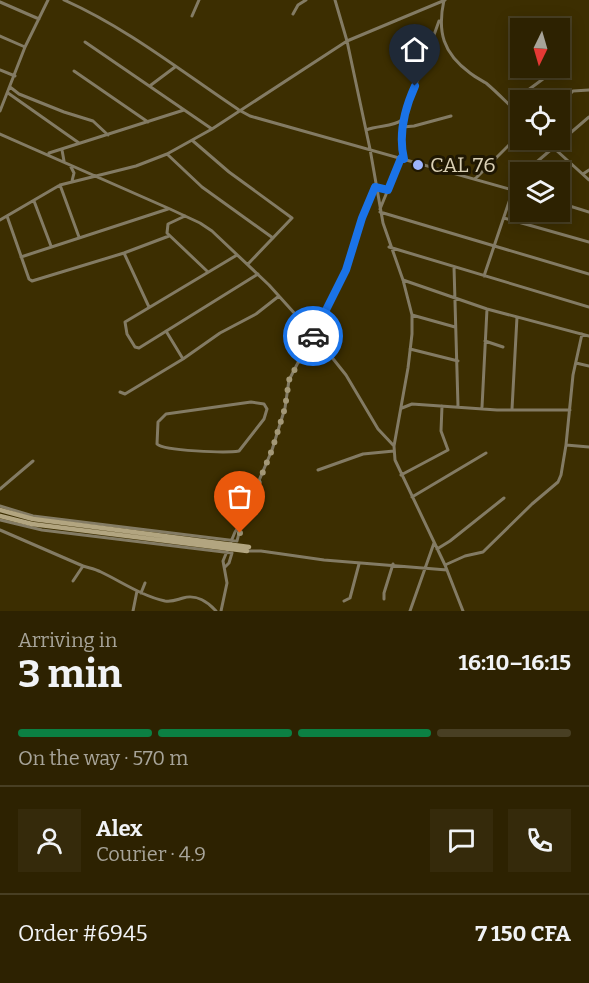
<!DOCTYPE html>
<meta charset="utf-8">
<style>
body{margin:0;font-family:Bitter,serif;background:#352a0b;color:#f1f3f6;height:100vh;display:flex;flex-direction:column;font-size:22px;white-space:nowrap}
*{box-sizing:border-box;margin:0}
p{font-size:20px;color:#a7a499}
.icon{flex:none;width:33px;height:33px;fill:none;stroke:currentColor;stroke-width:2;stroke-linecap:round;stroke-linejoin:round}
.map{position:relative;height:611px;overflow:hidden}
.side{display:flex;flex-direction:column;background:#2d2201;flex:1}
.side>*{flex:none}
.needle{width:39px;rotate:185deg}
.controls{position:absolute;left:510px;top:18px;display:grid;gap:12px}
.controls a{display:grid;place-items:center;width:60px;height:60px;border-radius:0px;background:#2d2201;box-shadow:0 3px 15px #0003,0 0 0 2px #483f23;font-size:30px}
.pin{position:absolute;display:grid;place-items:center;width:51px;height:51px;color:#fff;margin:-62px -26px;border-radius:50% 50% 50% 0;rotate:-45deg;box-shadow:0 0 6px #0007}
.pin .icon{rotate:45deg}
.courier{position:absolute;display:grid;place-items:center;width:60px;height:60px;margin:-30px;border:4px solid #1a73e8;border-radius:50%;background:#fff;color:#222;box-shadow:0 2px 8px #0007}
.head em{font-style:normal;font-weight:700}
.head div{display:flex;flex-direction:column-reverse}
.head{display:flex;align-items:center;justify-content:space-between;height:102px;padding:0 18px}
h1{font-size:39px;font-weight:700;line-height:45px}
.bar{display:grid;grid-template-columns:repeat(4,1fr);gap:9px 6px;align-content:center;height:72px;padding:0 18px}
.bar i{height:8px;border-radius:4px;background:#483f23}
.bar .active{background:#0b8043}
.bar p{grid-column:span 4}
.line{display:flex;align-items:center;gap:15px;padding:0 18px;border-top:2px solid #483f23}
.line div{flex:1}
.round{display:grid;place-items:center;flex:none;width:63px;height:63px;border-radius:0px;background:#352a0b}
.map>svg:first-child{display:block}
</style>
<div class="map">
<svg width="589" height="611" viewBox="0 0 589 611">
<rect width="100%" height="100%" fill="#3c2e01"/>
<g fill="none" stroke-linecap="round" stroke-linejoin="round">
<!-- street -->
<path stroke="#837b64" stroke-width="3" d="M64,0C127,28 182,72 239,110L250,116L520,192
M335,0L347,41L370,149L383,223L403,280L412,315V334L408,368L394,446L395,460L445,565L463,611
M444,0C437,32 443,53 470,73C475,77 481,80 486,83C498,93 509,105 520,115
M0,2L39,19
M293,14L298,5L306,0
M192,16L199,0
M0,36L25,47
M85,42L212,129
M0,70L15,76
M74,71L148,122
M151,85L175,67
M10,87L19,94L64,112L93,121L108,135
M8,93L79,143
M560,104L573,91L589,90
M510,106L520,96L543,79
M0,111L25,47L48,0
M403,127L414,126L451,116
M366,130C378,125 393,127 402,120
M0,134L170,209L200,223L212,231L269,285L314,335L346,375L378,429L394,446
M545,140L589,180
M193,141L229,172L292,218L248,264
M62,150L64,161
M49,153L184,110
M167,154L202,187L273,238
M404,158C396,127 411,99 421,71C427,54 433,38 439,21
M70,165L74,173L72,181
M525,172L589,117
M583,174L589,170
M475,179L520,134
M60,185L79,237
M376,187L388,190
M34,201L51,246
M560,203L589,212
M380,209L401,158
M380,212L589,274
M7,216L29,279L32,281L124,253L169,236
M185,216L168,224L167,233L208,272
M504,218L589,242
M0,220L60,185L136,166L167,154L212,129L347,41L445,0
M389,247L589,307
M124,253L149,307
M237,255L125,322L127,334L135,347L139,348L258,274
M21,257L168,209
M454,267L458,406
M484,276L513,190L520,177
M403,280L487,309L589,336
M412,315L455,327
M308,328L319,324
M166,331L183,359
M582,334L573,375L566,445L589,447
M485,341L503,347
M410,349L458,361
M576,363L589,366
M120,392L125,394L183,359L220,333L256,314L279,296
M251,402L264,404L267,409L264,419L239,451C226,453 164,451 157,444L158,422L166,414Z
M482,407L487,309
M402,408L412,404L497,410H570
M512,409L517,317
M318,470L363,454L394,451
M401,475L448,450L441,431L442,406
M0,489L33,461
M412,497L486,453
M0,506L33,516L237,541
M0,520L42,530L232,553
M0,530L83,566L73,581
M237,541L241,525
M437,549L450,541L504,498
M247,551H261L324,560L447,570
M445,565L465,556L483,552L532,504L558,482L561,475L566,445
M83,566C89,568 95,569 101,572C122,582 142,596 165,601C173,602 176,600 183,598C196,594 208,602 216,611
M225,567L229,563L232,553
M141,593L145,583
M384,599V593L393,564
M344,601L350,598L359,564
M133,611L137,591
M221,611L227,583L223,561L235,532L241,523L272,450L285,408L289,380L346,270L362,218L375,191
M410,611L434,543"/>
<!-- secondary -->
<path stroke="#b2a580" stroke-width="4.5" d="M0,510L33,519L249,547
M0,516L32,524L247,551"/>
</g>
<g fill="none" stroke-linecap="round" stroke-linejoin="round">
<!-- done -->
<path stroke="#a39877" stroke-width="6" stroke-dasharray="0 10.8" d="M240,533L242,523L272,450L285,408L289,380L313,336"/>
<!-- route -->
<path stroke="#1a73e8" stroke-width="8" d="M313,336L346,270L362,218L375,187L388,190L401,158L404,159C398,134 405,108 415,86"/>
</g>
<!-- markers -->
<circle fill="#9db4fd" stroke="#1f1702" stroke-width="2" cx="418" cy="165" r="6"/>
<g text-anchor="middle" stroke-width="6" stroke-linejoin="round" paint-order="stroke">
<!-- poi labels -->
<g font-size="21" fill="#dbd1b6" stroke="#1f1702" text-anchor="start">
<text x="430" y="172">CAL 76</text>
</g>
</g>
</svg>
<div class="controls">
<a><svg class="needle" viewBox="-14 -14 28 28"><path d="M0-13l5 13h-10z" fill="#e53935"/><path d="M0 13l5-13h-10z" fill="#a7a499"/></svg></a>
<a><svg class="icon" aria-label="locate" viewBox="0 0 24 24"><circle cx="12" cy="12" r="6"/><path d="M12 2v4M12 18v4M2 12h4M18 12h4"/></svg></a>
<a><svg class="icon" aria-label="layers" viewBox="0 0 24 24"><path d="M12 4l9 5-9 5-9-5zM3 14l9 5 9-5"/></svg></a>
</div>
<div class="pin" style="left:240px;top:533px;background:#ea580c"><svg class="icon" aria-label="bag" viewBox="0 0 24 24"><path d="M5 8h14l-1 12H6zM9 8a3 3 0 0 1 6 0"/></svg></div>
<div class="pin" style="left:415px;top:86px;background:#1f2937"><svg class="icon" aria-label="home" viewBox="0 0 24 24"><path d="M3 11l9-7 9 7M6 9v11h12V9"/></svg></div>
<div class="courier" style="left:313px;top:336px"><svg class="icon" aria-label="car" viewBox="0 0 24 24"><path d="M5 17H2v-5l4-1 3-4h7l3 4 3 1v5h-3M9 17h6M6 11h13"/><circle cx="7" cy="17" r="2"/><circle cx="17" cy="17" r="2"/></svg></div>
</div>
<section class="side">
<div class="head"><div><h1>3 min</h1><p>Arriving in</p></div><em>16:10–16:15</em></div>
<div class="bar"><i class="active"></i><i class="active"></i><i class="active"></i><i></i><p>On the way · 570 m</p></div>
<div class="line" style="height:108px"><a class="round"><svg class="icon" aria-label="person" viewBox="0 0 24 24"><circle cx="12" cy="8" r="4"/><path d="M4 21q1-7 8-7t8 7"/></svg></a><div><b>Alex</b><p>Courier · 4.9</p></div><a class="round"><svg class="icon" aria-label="chat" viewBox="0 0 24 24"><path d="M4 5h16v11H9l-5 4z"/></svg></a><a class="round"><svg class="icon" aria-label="phone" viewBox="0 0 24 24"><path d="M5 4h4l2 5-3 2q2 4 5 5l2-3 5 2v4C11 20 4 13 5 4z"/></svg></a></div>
<div class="line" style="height:78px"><div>Order #6945</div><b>7 150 CFA</b></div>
</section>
